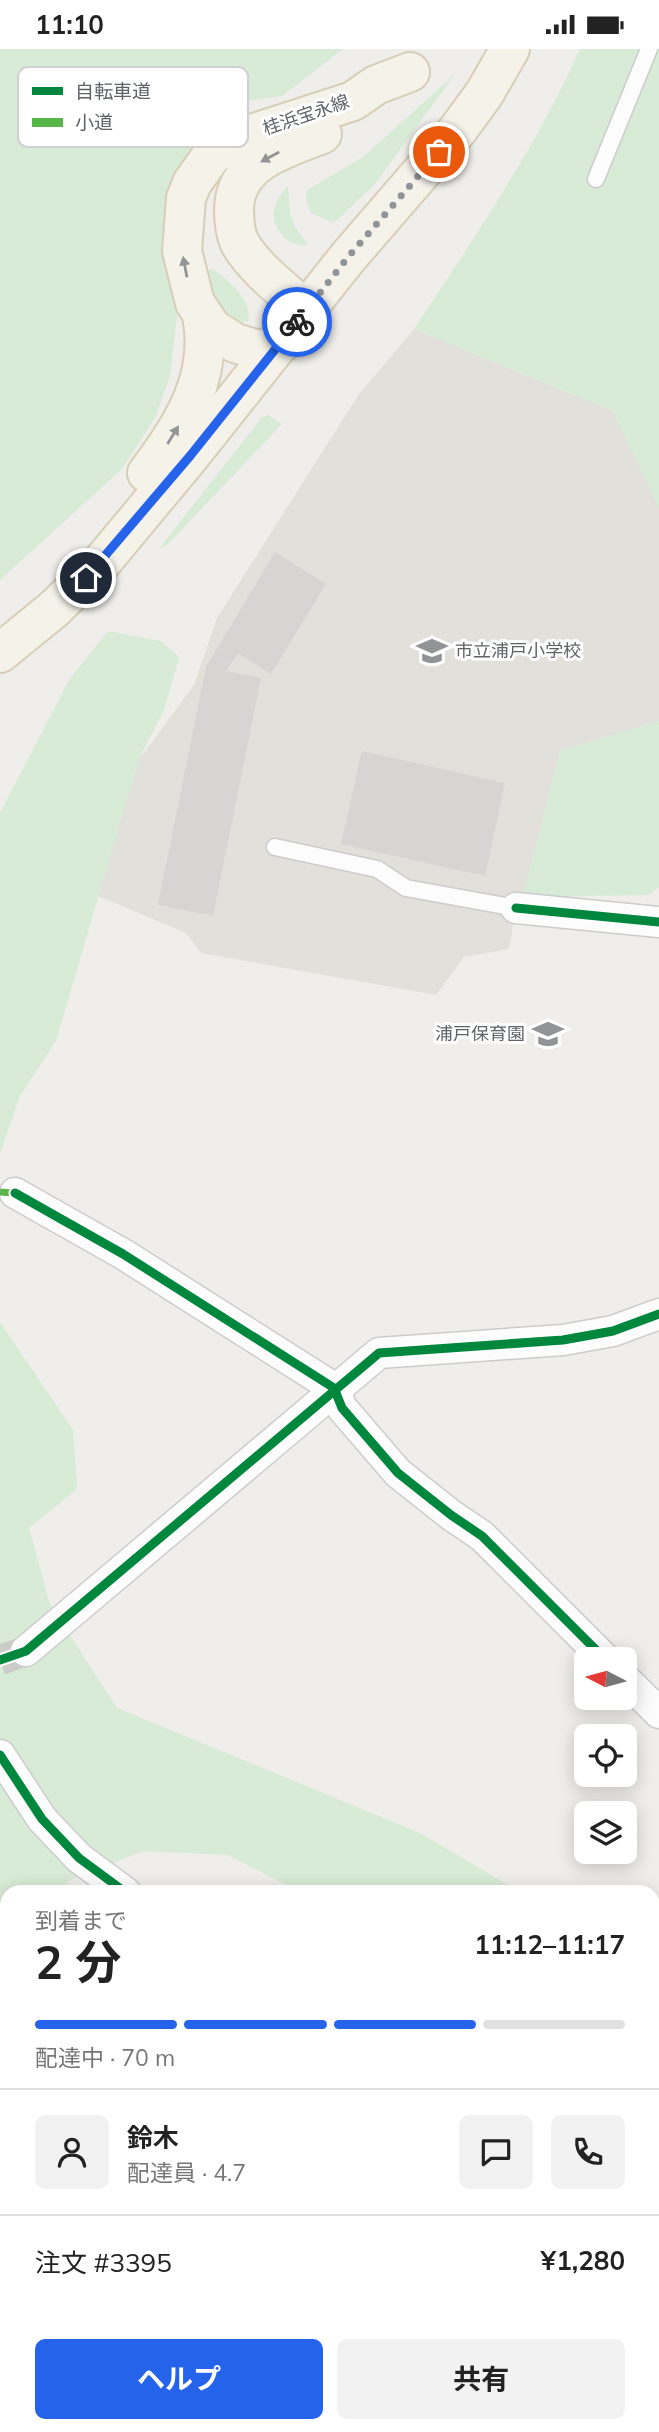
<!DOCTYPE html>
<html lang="ja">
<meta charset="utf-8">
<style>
body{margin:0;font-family:Mulish,"Noto Sans JP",sans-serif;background:#f2f2f2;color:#222;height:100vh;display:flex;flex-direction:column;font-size:26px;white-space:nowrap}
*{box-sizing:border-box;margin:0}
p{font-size:23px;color:#767676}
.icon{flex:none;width:38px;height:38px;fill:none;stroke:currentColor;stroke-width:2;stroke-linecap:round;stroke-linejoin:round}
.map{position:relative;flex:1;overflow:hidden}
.sheet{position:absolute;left:0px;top:1836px;width:660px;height:548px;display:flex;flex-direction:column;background:#fff;border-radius:21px 21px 0 0;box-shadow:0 4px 18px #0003}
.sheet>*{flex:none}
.needle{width:46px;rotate:276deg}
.buttons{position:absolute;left:574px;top:1598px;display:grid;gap:14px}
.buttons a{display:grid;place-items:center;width:63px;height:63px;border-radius:10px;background:#fff;box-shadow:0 4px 18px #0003;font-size:35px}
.pin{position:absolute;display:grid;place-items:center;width:60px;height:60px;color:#fff;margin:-30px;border:4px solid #fff;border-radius:50%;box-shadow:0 2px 7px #0007}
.courier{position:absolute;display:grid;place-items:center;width:70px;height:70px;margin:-35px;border:5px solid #2563eb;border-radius:50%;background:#fff;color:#222;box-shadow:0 2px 9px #0007}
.overview em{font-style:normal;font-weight:700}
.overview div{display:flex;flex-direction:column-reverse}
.overview{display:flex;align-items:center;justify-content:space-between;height:119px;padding:0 35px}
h1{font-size:46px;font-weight:700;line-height:52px}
.bar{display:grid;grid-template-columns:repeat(4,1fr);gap:10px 7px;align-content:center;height:84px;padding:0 35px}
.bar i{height:9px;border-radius:5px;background:#e0e0e0}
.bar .active{background:#2563eb}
.bar p{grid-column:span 4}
.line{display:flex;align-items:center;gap:18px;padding:0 35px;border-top:2px solid #e0e0e0}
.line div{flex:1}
.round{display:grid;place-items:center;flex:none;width:74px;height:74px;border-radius:10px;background:#f2f2f2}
.primary-button{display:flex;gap:14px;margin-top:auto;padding:14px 35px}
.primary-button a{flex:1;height:80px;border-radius:10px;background:#2563eb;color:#fff;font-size:28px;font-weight:700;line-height:80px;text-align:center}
.primary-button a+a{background:#f2f2f2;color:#222}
.status{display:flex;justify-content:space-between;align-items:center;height:49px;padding:0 35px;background:#fff;direction:ltr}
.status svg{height:19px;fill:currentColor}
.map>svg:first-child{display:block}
</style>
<div class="status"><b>11:10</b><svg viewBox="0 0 49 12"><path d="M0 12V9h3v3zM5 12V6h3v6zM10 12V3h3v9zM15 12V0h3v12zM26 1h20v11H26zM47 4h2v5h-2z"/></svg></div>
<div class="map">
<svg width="659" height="2383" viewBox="0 0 659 2383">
<rect width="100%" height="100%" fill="#efeeea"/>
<!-- education -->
<path fill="#e2e0da" d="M414,280L613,362L659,456V672L560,702L523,848L516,859L509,900L464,908L436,946L201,904L186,884L98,847L138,712L194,636L217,569L359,345Z"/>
<!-- green -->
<path fill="#d8ebd6" d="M0,0H343L282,47L236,53L169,143L171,230L177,267L170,327L155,369L121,421L0,531Z
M580,0H659V459L613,362L414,280C474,189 535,100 580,0Z
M455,25L375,135L334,174L311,164L306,150L307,141L363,108Z
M288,137C291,169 287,169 308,195C290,201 271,180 274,161C275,152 281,144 288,137Z
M212,220C228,229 254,254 248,272L242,274C224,263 208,244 206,222Z
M268,366L282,375L168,495L159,500L262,368Z
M108,582L161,592L179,608L164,661L138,712L56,992L20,1047L0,1105V764L69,631Z
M659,672V838L649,846L523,848L560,702Z
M0,1273L73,1381L77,1440L29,1479L50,1555L117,1659L420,1784L520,1843H300L228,1806L143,1802L70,1831L60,1843H7V1908L0,1917Z
M653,1911L659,1913V2038L653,2034Z
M487,2376L544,2377L556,2383H480Z"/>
<!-- building -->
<path fill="#d6d5d3" d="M275,503L326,535L271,625L238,604L226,622L261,629L213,867L158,856L206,618Z
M362,702L505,734L485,827L341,795Z"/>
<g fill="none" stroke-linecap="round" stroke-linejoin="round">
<!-- minor-tunnel -->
<path stroke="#cbcbca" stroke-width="30" stroke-dasharray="30 15" stroke-linecap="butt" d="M0,1611L26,1602"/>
<defs>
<path id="service" d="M596,130L649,0
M275,798L377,820L406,839L516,859
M653,2281L659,2222
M373,2383L375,2376"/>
<path id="minor" d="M516,859L659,873
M15,1144L123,1205L334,1339L342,1359L398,1424L451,1466L482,1487L605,1610
M26,1602L379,1304L563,1291L613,1282L659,1265
M625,1630L659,1664
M0,1706L42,1770L79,1809L125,1843
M0,2005L7,2002
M0,2183L7,2187
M225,2376L229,2383"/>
<path id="primary" d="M306,261C285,242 256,221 241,196C235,186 234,170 234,159C236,112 284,100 322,85
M280,295L258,301L235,294L212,279L195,254L182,202L186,149L192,134L212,106L239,89L353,52L376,36L410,23
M147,424C183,377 214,327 202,267
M0,604L54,560L101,514L190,407L349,207L457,82L484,45L510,0"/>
</defs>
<!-- service casing -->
<use href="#service" stroke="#cbcccc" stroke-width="19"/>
<!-- minor casing -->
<use href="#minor" stroke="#cbcccc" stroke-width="33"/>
<!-- primary casing -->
<use href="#primary" stroke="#d7ceb8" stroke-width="42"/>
<!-- service -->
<use href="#service" stroke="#fdfcfc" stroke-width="16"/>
<!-- minor -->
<use href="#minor" stroke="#fdfcfc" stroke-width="30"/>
<!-- primary -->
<use href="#primary" stroke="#f4f2e9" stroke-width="38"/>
<!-- quiet -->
<path stroke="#58b549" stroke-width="7" stroke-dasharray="14 7" stroke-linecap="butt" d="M0,1143L15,1144"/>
<defs>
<path id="cycleway" d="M516,859L659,873
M15,1144L123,1205L334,1339L342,1359L398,1424L451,1466L482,1487L605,1610
M0,1611L26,1602L379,1304L563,1291L613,1282L659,1265
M0,1706L42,1770L79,1809L125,1843"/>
</defs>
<!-- cycleway casing -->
<use href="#cycleway" stroke="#fff" stroke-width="13"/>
<!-- cycleway -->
<use href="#cycleway" stroke="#00873e" stroke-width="9"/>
</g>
<!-- one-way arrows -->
<defs><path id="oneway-solid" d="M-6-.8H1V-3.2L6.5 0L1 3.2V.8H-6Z" transform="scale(1.75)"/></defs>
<g fill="#939595">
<use href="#oneway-solid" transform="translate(270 108) rotate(152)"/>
<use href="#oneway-solid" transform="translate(185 218) rotate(-101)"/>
<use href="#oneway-solid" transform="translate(173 386) rotate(-58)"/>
</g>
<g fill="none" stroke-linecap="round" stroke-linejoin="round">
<!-- done -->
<path stroke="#919496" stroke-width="7" stroke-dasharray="0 12.6" d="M297,273L349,207L439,103"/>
<!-- route -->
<path stroke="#2563eb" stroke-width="9" d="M86,529L190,407L297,273"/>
</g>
<!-- icons -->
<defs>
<symbol id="school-bare" viewBox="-9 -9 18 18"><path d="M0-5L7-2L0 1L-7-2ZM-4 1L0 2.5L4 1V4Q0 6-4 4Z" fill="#919496" stroke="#fff" stroke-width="2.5" paint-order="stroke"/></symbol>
</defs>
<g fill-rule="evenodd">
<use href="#school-bare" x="410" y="580" width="44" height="44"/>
<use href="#school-bare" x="526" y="963" width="44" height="44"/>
</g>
<g text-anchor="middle" stroke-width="6" stroke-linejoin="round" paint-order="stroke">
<!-- street labels -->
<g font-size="18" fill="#5f6368" stroke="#fff">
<text transform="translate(306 66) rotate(-19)" y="6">桂浜宝永線</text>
</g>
<!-- poi labels -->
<g font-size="18" fill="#5f6368" stroke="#fff" text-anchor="start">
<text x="455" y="608">市立浦戸小学校</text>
<text x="525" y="991" text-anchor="end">浦戸保育園</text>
</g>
</g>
<!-- legend -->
<rect x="18" y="18" width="230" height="80" rx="10" fill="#fff" stroke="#cfd0d2" stroke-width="2"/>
<rect x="32" y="38" width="31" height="8" fill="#00873e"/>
<rect x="32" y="69" width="31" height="9" fill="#58b549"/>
<g font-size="19" fill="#5f6368">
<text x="75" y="49">自転車道</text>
<text x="75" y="80">小道</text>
</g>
</svg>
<div class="buttons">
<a><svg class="needle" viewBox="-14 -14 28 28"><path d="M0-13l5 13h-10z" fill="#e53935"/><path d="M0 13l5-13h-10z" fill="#767676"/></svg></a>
<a><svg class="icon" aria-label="locate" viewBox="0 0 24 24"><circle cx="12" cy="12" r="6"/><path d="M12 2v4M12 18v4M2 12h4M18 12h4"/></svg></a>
<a><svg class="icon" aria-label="layers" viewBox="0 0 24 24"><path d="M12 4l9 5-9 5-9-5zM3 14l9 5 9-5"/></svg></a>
</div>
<div class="pin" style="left:439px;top:103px;background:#ea580c"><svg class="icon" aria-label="bag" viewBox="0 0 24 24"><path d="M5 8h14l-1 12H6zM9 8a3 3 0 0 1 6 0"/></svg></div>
<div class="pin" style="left:86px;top:529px;background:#1f2937"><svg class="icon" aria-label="home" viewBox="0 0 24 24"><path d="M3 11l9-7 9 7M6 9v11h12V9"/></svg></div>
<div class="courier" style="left:297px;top:273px"><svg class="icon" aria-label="bike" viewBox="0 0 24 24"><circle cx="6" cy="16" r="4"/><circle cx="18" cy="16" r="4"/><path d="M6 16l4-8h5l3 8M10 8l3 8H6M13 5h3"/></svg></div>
<section class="sheet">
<div class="overview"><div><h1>2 分</h1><p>到着まで</p></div><em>11:12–11:17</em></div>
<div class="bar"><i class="active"></i><i class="active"></i><i class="active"></i><i></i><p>配達中 · 70 m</p></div>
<div class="line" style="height:126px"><a class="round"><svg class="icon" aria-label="person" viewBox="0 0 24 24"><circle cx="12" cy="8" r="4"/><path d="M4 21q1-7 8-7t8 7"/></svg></a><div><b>鈴木</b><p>配達員 · 4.7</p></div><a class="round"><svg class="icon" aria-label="chat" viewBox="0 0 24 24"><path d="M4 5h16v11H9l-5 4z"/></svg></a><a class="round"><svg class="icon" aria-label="phone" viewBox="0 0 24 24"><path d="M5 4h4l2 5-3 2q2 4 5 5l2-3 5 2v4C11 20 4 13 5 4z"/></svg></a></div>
<div class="line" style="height:91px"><div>注文 #3395</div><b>¥1,280</b></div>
<div class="primary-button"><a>ヘルプ</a><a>共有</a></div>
</section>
</div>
